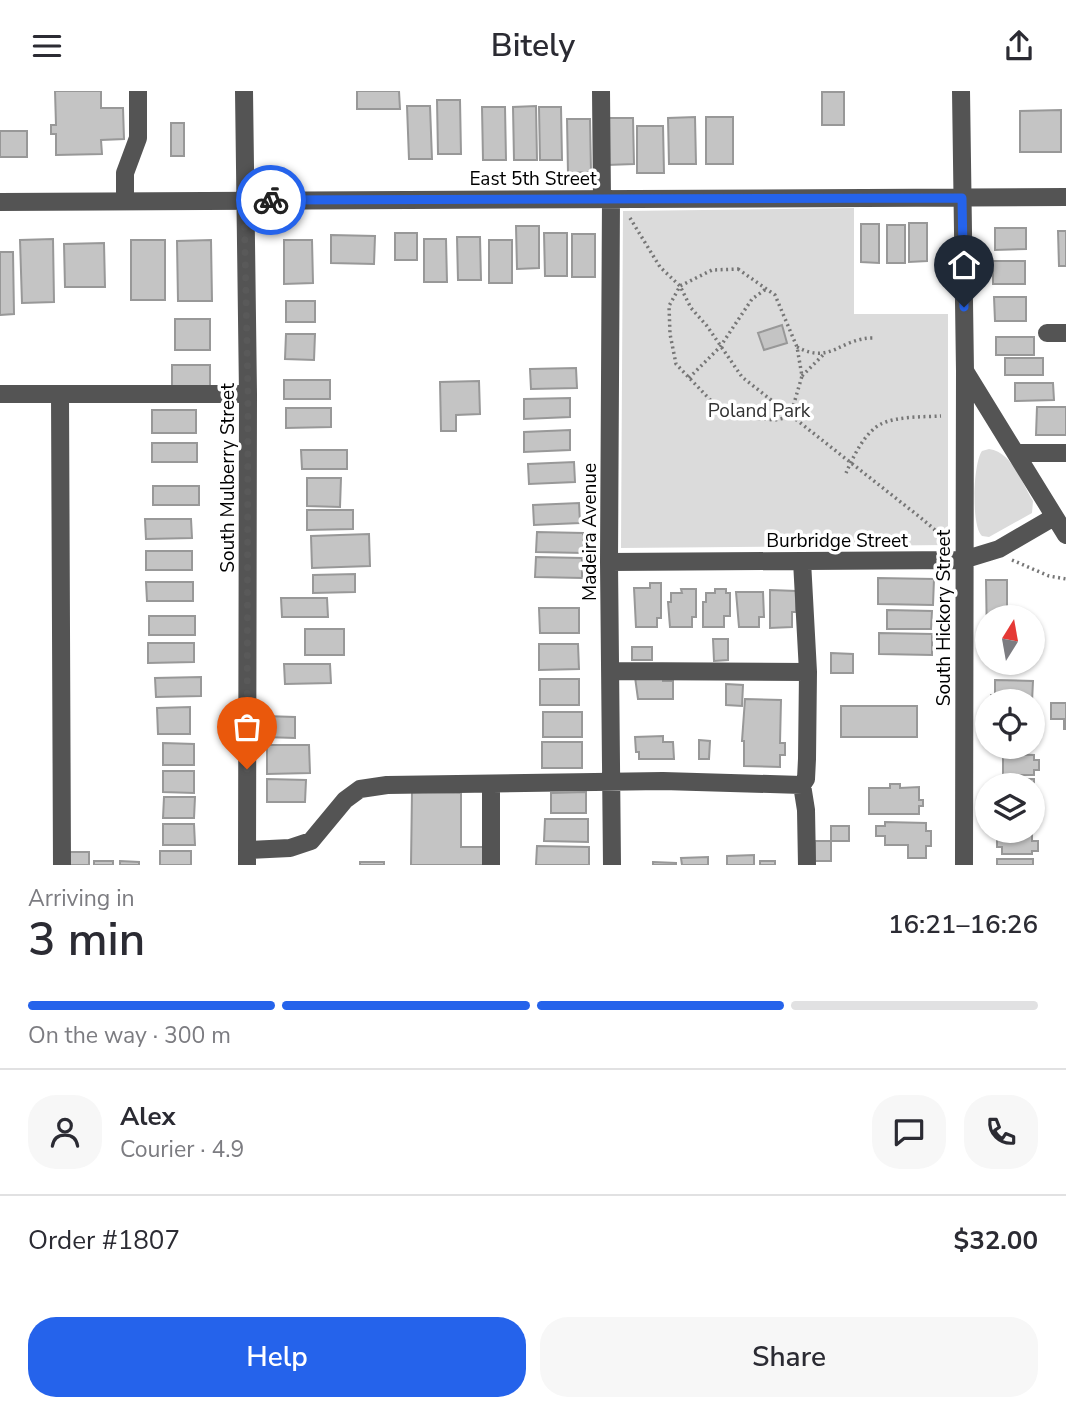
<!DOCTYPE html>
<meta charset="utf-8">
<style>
body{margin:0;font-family:"Nunito Sans",sans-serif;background:#f7f7f7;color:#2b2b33;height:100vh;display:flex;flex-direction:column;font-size:26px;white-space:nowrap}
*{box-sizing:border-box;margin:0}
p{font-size:23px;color:#7c7c81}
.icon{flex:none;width:38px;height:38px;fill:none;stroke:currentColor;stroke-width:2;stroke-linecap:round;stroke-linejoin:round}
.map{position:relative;height:774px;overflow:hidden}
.sheet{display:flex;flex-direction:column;background:#fff;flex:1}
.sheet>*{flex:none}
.needle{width:46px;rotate:11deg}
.buttons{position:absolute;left:975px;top:514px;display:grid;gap:14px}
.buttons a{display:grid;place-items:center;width:70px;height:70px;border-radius:50%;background:#fff;box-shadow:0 2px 5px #0004;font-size:35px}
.pin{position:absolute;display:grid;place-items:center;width:60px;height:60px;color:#fff;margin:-72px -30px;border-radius:50% 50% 50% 0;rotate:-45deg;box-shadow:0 0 7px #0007}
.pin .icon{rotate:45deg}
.courier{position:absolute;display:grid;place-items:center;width:70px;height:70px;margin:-35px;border:5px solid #2563eb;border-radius:50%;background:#fff;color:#222;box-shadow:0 2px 9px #0007}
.overview em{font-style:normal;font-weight:600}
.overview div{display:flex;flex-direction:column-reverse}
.overview{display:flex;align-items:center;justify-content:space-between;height:119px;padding:0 28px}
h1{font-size:46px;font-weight:600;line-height:52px}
.bar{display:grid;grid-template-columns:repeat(4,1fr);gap:10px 7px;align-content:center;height:84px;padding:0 28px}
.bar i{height:9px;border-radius:5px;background:#e1e1e2}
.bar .active{background:#2563eb}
.bar p{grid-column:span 4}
.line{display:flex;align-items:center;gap:18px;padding:0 28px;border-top:2px solid #e1e1e2}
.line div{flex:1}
.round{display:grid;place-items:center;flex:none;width:74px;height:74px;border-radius:28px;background:#f7f7f7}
.button{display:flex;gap:14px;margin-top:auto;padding:14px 28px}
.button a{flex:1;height:80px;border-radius:28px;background:#2563eb;color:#fff;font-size:28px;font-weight:600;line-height:80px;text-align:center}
.button a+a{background:#f7f7f7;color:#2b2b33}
header{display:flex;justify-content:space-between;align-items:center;height:91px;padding:0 28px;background:#fff;font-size:32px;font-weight:600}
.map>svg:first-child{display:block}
</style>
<header><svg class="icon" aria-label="menu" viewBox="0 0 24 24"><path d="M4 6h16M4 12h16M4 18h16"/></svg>Bitely<svg class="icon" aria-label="share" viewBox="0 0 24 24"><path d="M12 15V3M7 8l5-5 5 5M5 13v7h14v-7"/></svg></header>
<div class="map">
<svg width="1066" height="774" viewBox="0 0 1066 774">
<rect width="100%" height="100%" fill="#fff"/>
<!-- green -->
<path fill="#dbdbdb" d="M854,117V223H948V454L621,457L623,120Z
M989,358C1012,361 1022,392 1033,410L1032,422L989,446L982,445C971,436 973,372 982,360Z"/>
<!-- building -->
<path fill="#c4c4c4" stroke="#989898" stroke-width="2" d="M55,0H101V17H123L124,48L101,49L102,63L56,64V43H51V34H56Z
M357,0H399L400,18H357Z
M822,1H844V34H822Z
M437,9H460L461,63H438Z
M407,15H430L432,68H409Z
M536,15L537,69H514L513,16Z
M482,16H505L506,69H483Z
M539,16H561L562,69H540Z
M1061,19V61H1020V20Z
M695,26L696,73H669L668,27Z
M706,26H733V73H706Z
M606,27H633L634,73L607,74Z
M567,28H590L591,81L568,82Z
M171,32H184V65H171Z
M637,35H663L664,82H637Z
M0,40H27V66H0Z
M909,132H927V170L909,171Z
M861,133H879V172L861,171Z
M887,134H905V172H887Z
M516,135H539V177L517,178Z
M995,137H1026V158L995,159Z
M1058,140H1066V175H1059Z
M395,142H417V169H395Z
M544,142H567V185H545Z
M572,143H595V186H572Z
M331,144L375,145L374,173L331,172Z
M457,146H480L481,189H458Z
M53,148L54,211L22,212L20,149Z
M424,148H446L447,191H424Z
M131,149H165V209H131Z
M211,149L212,210H178L177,150Z
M284,149H312L313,192L284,193Z
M489,149H512V192H489Z
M104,152L105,196H65L64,153Z
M0,161H13L14,223L0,224Z
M993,170H1025V193H993Z
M994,206H1026V230H995Z
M286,210H315V231H286Z
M175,228H210V259H175Z
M782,234L787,252L764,259L758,242Z
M286,243H315L314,269L285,268Z
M996,246H1034V264H996Z
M1005,267H1043V284H1005Z
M172,274H210V297H172Z
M576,277L577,297L531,298L530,278Z
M284,289H330V308H284Z
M479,290L480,323L456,324V340H441L440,291Z
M1015,292H1053L1054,309L1015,310Z
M570,307V326L524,328V308Z
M1037,316H1066V344H1036Z
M286,317H331V336L286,337Z
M152,319H196V342H152Z
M570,339V359L524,361V341Z
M152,352H197V371H152Z
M301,359H347V378H302Z
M574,371L575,391L529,393L528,373Z
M307,387H341L340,416L307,415Z
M153,395H199V414H153Z
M579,412L580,432L534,434L533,414Z
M307,419H353V438L307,439Z
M145,428H191L192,447L146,448Z
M537,441L583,442V462L536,461Z
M369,443L370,475L312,477L311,445Z
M146,460H192V479H146Z
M536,466L582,467V487L535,486Z
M355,483V501L313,502V484Z
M878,487L934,488L933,514L878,513Z
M986,489H1007V527H987V551Z
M146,491H193V510H147Z
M650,492H661V527H657V536H636L634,497H650Z
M681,498H696V526H692V536H670L668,511H671V502H682Z
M715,498H726V502H730V525H724V536H703V511H706V502H715Z
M770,499L796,500V521H792V536L770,537Z
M736,501H763L764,526H759V536H739Z
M281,507H327L328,526H282Z
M539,517H579V542H540Z
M887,519L932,520L931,538H887Z
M149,525H195V544H149Z
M305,538H344V564H305Z
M879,542L932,543V564L879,563Z
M713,548H728V569L714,570Z
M148,552H194V571L148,572Z
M539,553H578L579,578L539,579Z
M632,556H652V569H632Z
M831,562L853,563V582H831Z
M284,573H330L331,592L285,593Z
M201,586V605L156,606L155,587Z
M635,586H663V590H673V608H638Z
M540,588H579V614H540Z
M995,589L1033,590L1032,611H991V604H995Z
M726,593L743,594L742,615L726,614Z
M745,608L781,609L780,652H785V664H780V676L744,675V650H742Z
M1051,612H1066V638H1064V628H1051Z
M841,615H917V646H841Z
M190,616V643H158L157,617Z
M543,621H582V646H543Z
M264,625L295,626V647L264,646Z
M663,645V651H673L674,668H639V661H636L635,646Z
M699,649L710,650L709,668H699Z
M542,651H582V677H542Z
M163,652L194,653V674H163Z
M267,654H309L310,682L267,683Z
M1003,663L1034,664V669H1039V679H1034V684H1003Z
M163,680H194V702L163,701Z
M267,688L306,689L305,711H267Z
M1000,688H1034V706L1032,695H1000Z
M890,693H900V697L919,696V709H923V715H919V723H869V697H890Z
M412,701L461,702V756H483V774H411Z
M586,701V722H551V702Z
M164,706H195L194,727H163Z
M545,728H588V751L544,750Z
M885,731L926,732V740H931V755H926V767H908V754H885V745H876V735H885Z
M163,733H194L195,754H163Z
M831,735H849V750H831Z
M1002,740H1032V750H1038V760H1032V763H1002V756H997V745H1002Z
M815,750H831V770H815Z
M537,755L589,756V774H536Z
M160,760H191V774H160Z
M66,761H89V774H66Z
M754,764V774H727V765Z
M708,766V774H682L681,767Z
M997,768H1033V774H997Z
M94,770H113V774H94Z
M120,770L139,771V774H120Z
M760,770H775V774H760Z
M360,771H384V774H360Z
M653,771L676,772V774H653Z"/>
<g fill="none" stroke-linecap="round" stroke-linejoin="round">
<!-- path -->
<path stroke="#767676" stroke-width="3.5" stroke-dasharray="2 3.5" stroke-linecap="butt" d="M630,127L660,176L680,195L691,217L707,235L742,286L921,427L934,438L943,452
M738,178L775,204L797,256L802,285L790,326L775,329L743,326L718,317L676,273L670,243L669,215L680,195L712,179Z
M797,256C831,274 840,247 873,247
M802,285L824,263
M689,287L720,256L752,208L766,198
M846,382C853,366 865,341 881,333C898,325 923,326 941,325
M1012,469L1049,485L1066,488"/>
<!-- minor -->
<path stroke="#545454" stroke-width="18" d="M244,0L248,303L247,774
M601,0L602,108
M961,0L965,280L1066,444
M611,108L609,471L612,774
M125,110V82L138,47V0
M0,111L1066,106
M1047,242H1066
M0,303H248
M60,303L62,774
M1017,362H1066
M802,470L808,581L807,668L806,688L802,694L806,719L807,774
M609,471L963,469L999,458L1054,426
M611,580L808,581
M491,693V774
M247,759L290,757L311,750L345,709L360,698L387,694L663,690L802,694
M964,774L965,280"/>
</g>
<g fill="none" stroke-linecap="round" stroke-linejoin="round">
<!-- done -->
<path stroke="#595959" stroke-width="7" stroke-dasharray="0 12.6" d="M247,678L248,303L244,109H271"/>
<!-- route -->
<path stroke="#2563eb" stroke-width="9" d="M271,109L962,107L964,216"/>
</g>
<g text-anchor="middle" stroke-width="7" stroke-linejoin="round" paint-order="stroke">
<!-- street labels -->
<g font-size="19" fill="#000" stroke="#fff">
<text x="533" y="94">East 5th Street</text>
<text transform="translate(227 387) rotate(-90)" y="7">South Mulberry Street</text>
<text transform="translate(589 441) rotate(-90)" y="7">Madeira Avenue</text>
<text x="837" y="456">Burbridge Street</text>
<text transform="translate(943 527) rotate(-90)" y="7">South Hickory Street</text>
</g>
<!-- park labels -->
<g font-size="19" fill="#323232" stroke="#fff">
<text x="759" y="326">Poland Park</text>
</g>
</g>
</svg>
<div class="buttons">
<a><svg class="needle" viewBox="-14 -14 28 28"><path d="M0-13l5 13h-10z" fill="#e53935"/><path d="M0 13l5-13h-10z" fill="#7c7c81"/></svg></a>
<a><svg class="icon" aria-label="locate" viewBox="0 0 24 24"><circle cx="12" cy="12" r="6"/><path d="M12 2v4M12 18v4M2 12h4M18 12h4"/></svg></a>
<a><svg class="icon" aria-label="layers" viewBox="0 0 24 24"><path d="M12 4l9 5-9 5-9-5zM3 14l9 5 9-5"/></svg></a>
</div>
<div class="pin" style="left:247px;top:678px;background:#ea580c"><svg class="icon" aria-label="bag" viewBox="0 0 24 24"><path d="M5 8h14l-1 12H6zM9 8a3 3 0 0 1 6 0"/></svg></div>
<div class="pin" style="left:964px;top:216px;background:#1f2937"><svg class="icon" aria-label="home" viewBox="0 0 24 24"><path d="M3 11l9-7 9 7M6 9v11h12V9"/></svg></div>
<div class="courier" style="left:271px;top:109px"><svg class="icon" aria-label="bike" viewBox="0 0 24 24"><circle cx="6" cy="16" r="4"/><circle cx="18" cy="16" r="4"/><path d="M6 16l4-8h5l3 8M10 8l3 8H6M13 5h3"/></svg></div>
</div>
<section class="sheet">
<div class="overview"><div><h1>3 min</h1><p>Arriving in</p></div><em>16:21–16:26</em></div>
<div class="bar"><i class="active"></i><i class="active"></i><i class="active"></i><i></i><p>On the way · 300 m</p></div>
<div class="line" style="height:126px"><a class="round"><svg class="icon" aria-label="person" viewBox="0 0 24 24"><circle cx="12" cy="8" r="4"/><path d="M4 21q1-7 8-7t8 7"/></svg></a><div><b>Alex</b><p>Courier · 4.9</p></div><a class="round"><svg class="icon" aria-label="chat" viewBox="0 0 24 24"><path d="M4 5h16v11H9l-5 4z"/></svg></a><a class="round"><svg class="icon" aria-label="phone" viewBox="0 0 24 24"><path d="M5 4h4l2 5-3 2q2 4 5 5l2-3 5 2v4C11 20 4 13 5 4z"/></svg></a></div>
<div class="line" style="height:91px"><div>Order #1807</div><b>$32.00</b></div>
<div class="button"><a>Help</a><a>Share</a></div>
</section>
